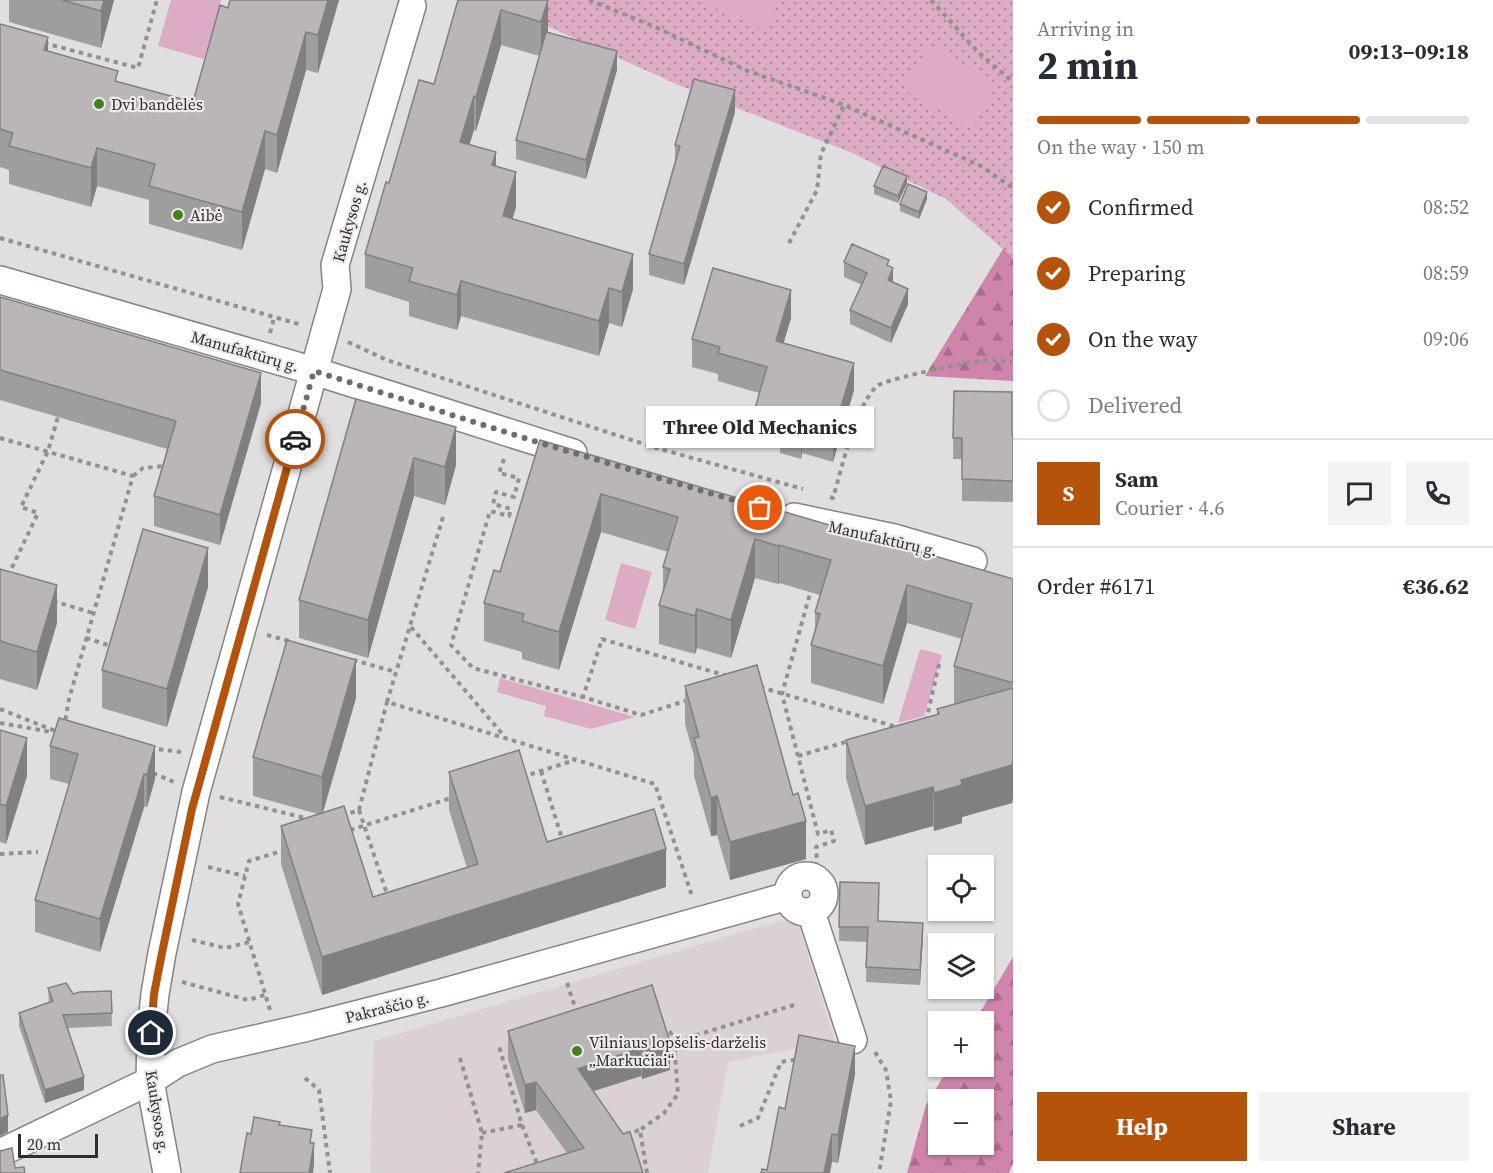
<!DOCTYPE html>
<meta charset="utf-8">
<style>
body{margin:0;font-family:"Source Serif 4",serif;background:#f2f2f3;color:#2b2b33;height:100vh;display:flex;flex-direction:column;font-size:22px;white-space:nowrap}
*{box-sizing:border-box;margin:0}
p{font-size:20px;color:#7c7c81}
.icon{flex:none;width:33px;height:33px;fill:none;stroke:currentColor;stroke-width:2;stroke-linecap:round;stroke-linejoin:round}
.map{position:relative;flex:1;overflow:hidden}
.sheet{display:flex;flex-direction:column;background:#fff;width:480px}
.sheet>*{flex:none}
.fabs{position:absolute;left:928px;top:855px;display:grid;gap:12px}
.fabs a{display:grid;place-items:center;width:66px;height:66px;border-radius:0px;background:#fff;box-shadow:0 2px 4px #0004;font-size:30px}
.scale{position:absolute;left:18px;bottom:15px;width:80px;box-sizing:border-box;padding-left:6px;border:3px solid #302e2f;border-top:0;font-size:16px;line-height:21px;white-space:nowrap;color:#302e2f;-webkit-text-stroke:4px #efebed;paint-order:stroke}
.pin{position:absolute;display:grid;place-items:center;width:51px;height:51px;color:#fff;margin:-26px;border:3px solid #fff;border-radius:50%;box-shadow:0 2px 6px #0007}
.courier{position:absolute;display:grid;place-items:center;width:60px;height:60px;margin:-30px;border:4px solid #b45309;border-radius:50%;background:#fff;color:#222;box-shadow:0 2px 8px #0007}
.bubble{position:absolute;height:42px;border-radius:0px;background:#fff;box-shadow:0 2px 4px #0004;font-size:20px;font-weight:700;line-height:42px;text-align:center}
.head em{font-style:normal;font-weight:700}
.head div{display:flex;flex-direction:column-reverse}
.head{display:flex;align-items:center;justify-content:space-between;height:102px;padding:0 24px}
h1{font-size:39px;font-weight:700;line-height:45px}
.bar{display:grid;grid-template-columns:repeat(4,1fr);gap:9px 6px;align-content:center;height:72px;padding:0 24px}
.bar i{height:8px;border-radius:4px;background:#e1e1e2}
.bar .active{background:#b45309}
.bar p{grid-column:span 4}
.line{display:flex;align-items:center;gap:15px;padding:0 24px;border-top:2px solid #e1e1e2}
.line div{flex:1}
.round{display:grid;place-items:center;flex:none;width:63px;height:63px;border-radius:0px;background:#f2f2f3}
ol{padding:0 24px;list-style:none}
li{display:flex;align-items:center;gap:18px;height:66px}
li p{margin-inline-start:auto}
li .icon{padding:6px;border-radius:50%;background:#b45309;color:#fff;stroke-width:4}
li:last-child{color:#7c7c81}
li i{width:33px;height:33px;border:3px solid #e1e1e2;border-radius:50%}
.action{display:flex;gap:12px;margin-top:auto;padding:12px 24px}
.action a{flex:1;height:69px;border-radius:0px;background:#b45309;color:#fff;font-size:24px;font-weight:700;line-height:69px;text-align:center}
.action a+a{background:#f2f2f3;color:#2b2b33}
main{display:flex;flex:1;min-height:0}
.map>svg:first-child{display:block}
</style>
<main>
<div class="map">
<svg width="1013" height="1173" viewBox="0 0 1013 1173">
<defs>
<pattern id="grass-dots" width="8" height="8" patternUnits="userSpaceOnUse" patternTransform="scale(1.5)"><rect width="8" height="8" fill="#dcacc4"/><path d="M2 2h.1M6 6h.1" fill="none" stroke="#b38ca0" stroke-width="1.8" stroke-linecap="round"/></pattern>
<pattern id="forest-firs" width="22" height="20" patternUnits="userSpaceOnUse" patternTransform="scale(1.5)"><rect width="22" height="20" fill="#cf84ab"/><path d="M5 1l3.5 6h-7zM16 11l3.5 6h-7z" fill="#a86c8c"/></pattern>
</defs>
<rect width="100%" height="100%" fill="#e1dedf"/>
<!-- built -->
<path fill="#dbd0d5" d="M796,916L835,1041L728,1062L708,1173H370L374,1041Z"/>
<!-- grass -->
<path fill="url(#grass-dots)" d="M489,0H1013V258L946,199L850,152L681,86Z"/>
<!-- forest -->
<path fill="url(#forest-firs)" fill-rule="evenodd" d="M1003,249L1013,258V381L925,376Z
M1013,957V1163L1009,1173H907L926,1105L949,1067L984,1066V1022L975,1021ZM939,1100H984V1144H939Z"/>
<!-- park -->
<path fill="#dcacc4" d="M171,0H221L204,59L158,46Z
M698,0H779L765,30Z
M930,45L997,84L972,129L903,89Z
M621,563L652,572L635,629L605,620Z
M920,649L942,655L924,716L898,723Z
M500,678L635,717L591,729L544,716L546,706L497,692Z"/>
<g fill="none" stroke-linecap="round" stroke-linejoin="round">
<defs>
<path id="minor" d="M0,280L314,371L573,453
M794,517L894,538L973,561
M788 894a18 18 0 1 1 36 0a18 18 0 1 1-36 0Z
M811,912L853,1040
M0,1153L150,1081L178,1063L212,1049L308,1027L441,993L788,896
M167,1173L150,1081L151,1033L155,994L162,953L196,792L337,289L335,265L412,6"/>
</defs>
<!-- minor casing -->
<use href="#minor" stroke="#868384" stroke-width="30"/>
<!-- path -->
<path stroke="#929091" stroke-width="4" stroke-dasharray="4.5 4.5" stroke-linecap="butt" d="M589,0L653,26L748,71L844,105L981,166L1013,188
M931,0L978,52L1013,82
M44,43L138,68L157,0
M0,238L302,325
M789,243L817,190L821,154L844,105
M270,333L274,318
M348,342L387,360L653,447L803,489
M0,438L133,476L69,699L65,722
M504,459L499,473L519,478L514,497L496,492L493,504L511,509L509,516L490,511L451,645L473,668L583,697
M133,476L143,468L165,466
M830,497L833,498C842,468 855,407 877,386C885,379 976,360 990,360C997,360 1005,361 1013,362
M443,517L387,702L655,784L692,896
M8,576L38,513L21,507L48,451L58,417
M808,589L811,590L782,694L818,834L831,830L834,841L816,847L817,862L811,876
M53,601L93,613
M411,627L505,737
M267,635L289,641
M86,638L111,646
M353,660L396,672
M760,687L897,727
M688,700L641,715L583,697L602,639L727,676
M0,709L58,732
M926,721L940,660
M0,723L52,732
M150,748L181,752
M798,756L849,741
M541,771L563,842
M153,773L174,782
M522,777L575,760
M220,797L309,819
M359,810L388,897
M342,816L359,810L387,702
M350,830L451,798
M0,854L38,852
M208,867L245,876
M192,940L225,948L250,942
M182,982L248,1000L265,995
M567,983L577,1013
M270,1010L238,904L249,861L285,850
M670,1031L674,1042
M875,1052L886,1070L891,1101L879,1173
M460,1058L482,1133L478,1173
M305,1078L319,1090L330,1173
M522,1125L539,1169L540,1173
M740,1126L758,1118L781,1062L799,1059
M482,1133L522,1125L499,1046
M626,1134L640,1130
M647,1173L640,1130L664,1113L678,1094L674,1042L794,1005"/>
<!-- minor -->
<use href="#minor" stroke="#fff" stroke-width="27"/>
</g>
<!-- wall -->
<path fill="#a09d9e" d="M9,0H114L101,48L9,22Z
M230,0H339L318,73L306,70L277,173L265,169L242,250L149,224V200L97,186L91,207L9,184V170L0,167V24L48,51L118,82L193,102Z
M458,0H548V32L617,70L586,179L516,159V140L540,56L501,45L476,131L474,130L469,144L496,166L516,207L512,219L633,289L622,327L609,323L599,356L461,316L457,330L409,316V302L365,288V254L389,183L434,84Z
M735,112L684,285L649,275V254L675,160V145Z
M907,183L898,203L874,194V186Z
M927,199L919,219L900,211V204Z
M844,262L889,266L893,282L908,304L891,343L850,324V310L862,285L844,277Z
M0,297L261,403L220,545L154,526V496L167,449L0,400Z
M791,318L783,343L854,390L833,462L802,453L801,459L780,453V447L754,440V412L759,393L718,381V374L692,367V339Z
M954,391L1013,435V502L962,501V459H953Z
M356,399L456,465L445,505L414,496L368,658L299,638V600Z
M540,440L1013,579V799L1012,803L962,817V823L934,831L933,826L865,845L846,778V740L937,715V709L954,704V666L962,639L907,623L883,704L811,683V645L815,630V612L820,595L779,583L778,584L755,578L731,658L697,648L695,654L659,644V605L663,591V567L668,552L601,532L559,670L522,659V652L484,641V603L500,572Z
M0,569L57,623L37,690L0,679Z
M208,587L167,727L102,708V670Z
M685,686L806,859L730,880L717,835L711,836L694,776V756L685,724Z
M356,698L323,812L373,897L467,868L449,810V772L547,842L666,887L322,995L281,864V826L318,814L253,796V757Z
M59,718L155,779L147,807H144L100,952L35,932V900L69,784L50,779V746Z
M0,730L27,776L6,844L0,842Z
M840,882L879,921L923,938L920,985L866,982L867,942L839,941Z
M652,985L670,1070L642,1079L641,1076L593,1091L623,1134L567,1153L536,1110L525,1113L508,1059V1031Z
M48,988L73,994L111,991L112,1026L68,1028L84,1090L45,1103L19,1026V1013L49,1003Z
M855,1074L838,1163L832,1162L761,1173L767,1170L785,1109Z"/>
<!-- shaded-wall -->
<path fill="#827f81" d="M104,0H114L101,48V11Z
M328,0H339L318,73V35Z
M548,0V33L541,57V22Z
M501,10V45L476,131V97Z
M306,32V70L277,173V135Z
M48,37V75L44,50Z
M617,51V70L586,179V160Z
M735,90V112L684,285V264Z
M474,96V130L460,176V142Z
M265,131V169L242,250V212Z
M97,148V186L91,207V168Z
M496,152V187L492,165Z
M516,172V207L503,251V216Z
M907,176V183L898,203V196Z
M927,192V199L919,219V212Z
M633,254V289L622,327V292Z
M893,268V283L888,280Z
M461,281V316L457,330V295Z
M609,288V323L599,356V321Z
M908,289V304L891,343V328Z
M791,290V318L776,369V341Z
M854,363V390L833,462V434Z
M261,373V403L220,545V515Z
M802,425V453L801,459V432Z
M456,427V465L445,505V467Z
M414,458V496L368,658V620Z
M601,494V532L559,670V632Z
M755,539V578L731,658V620Z
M779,545V583L778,584V546Z
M208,548V587L167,727V689Z
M57,585V623L37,690V652Z
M907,585V623L883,704V666Z
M697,609V648L695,654V616Z
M356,660V698L322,815V777Z
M27,738V776L6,844V806Z
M155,746V779L147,807V775Z
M1013,760V799L1012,803L962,817V823L934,831V793L961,780Z
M144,774V807L100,952V919Z
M933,787V826L865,845V806Z
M717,796V835L711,836V798Z
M806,821V859L730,880V842Z
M666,849V887L322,995V957Z
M923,923V938L920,985V970Z
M670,1042V1070L642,1079V1051Z
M855,1046V1074L838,1163V1135Z
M641,1048V1076L578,1096V1069Z
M84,1077V1090L45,1103V1090Z
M536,1082V1110L525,1113V1085Z
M8,1115V1132L0,1136V1119Z
M832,1134V1162L830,1173H824Z
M314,1143V1165L313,1173H309Z"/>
<!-- building -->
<path fill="#bab6b8" stroke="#827f81" stroke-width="1.5" d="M62,0H104L101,11Z
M230,0H328L318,35L306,32L277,135L265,131L242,212L149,186L155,164L97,148L91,168L9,146L13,133L0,129V24L48,37L44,50L118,71L115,81L193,102L220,5L228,8Z
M458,0H548L541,22L501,10L476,97L474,96L460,142L496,152L492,165L516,172L503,216L633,254L622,292L609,288L599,321L461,281L457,295L409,281L413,268L365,254L386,182L389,183L419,80L434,84Z
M546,32L617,51L586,160L516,140Z
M694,79L735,90L684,264L649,254L680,146L675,145Z
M883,166L907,176L898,196L874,186Z
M908,184L927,192L919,212L900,204Z
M852,244L889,260L887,265L893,268L888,280L908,289L891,328L850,310L867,273L844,262Z
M713,268L791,290L776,341L854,363L833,434L802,425L801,432L780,425L782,420L754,412L767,367L718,353L720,347L692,339Z
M0,297L261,373L220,515L154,496L176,421L0,370Z
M954,391L1012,392V435H1013V481L962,479V438H953Z
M356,399L456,427L445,467L414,458L368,620L299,600Z
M540,440L1013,579V683L954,666L972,604L907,585L883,666L811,645L820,614L815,612L831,560L779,545L778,546L755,539L731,620L697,609L695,616L659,605L670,569L663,567L678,517L601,494L559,632L522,621L524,614L484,603L494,570L500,572Z
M143,529L208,548L167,689L102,670Z
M0,569L57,585L37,652L0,641Z
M287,640L356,660L322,777L253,757Z
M757,665L793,795L798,793L806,821L730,842L717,796L711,798L694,738L699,737L685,686Z
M1013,688V760L1012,765L961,780L962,785L934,793L933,787L865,806L846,740L939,714L937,709Z
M59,718L155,746L147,775L144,774L100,919L35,900L78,754L50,746Z
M0,730L27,738L6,806L0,804Z
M519,750L547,842L654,809L666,849L322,957L281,826L344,806L373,897L478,864L449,772Z
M840,882L879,883L878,921L923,923L920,970L866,967L868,927H839Z
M66,983L73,994L80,992L111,991L112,1013L63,1015L84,1077L45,1090L19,1013L53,1001L48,988Z
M652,985L670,1042L642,1051L641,1048L578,1069L623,1134L630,1132L643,1173H504L584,1148L536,1082L525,1085L508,1031Z
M799,1035L855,1046L838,1135L832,1134L824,1173H761L762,1169L767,1170L779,1107L785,1109Z
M0,1075H3L8,1115L0,1119Z
M254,1117L280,1122L279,1125L312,1130L310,1143H314L309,1173H240L247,1133L251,1134Z
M12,1148L15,1168L24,1167L25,1173H0V1151Z"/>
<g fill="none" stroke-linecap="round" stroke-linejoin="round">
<!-- done -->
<path stroke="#6e6c6d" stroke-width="6" stroke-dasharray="0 10.8" d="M295,439L314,371L540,443L760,508"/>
<!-- route -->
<path stroke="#b45309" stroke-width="8" d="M151,1033L154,994L162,953L192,809L295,439"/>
</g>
<!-- markers -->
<g fill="#418121" stroke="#efebed" stroke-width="2">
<circle cx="99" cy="104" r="6"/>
<circle cx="178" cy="215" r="6"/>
<circle cx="577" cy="1051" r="6"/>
</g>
<g text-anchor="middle" stroke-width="4.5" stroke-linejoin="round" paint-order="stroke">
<!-- poi labels -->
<g font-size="16" fill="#302e2f" stroke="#efebed" text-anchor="start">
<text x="111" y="110">Dvi bandelės</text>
<text x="190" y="221">Aibė</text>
<text x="589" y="1048">Vilniaus lopšelis-darželis<tspan x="589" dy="18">„Markučiai“</tspan></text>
</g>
<!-- street labels -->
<g font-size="16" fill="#302e2f" stroke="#efebed">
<text transform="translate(349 221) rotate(-74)" y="6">Kaukysos g.</text>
<text transform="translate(245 351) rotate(16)" y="6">Manufaktūrų g.</text>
<text transform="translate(883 538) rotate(13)" y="6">Manufaktūrų g.</text>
<text transform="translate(387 1007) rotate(-14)" y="6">Pakraščio g.</text>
<text transform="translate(158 1112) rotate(81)" y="6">Kaukysos g.</text>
</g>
</g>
</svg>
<div class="fabs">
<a><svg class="icon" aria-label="locate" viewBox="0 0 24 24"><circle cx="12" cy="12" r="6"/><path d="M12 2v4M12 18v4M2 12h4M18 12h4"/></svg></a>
<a><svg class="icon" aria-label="layers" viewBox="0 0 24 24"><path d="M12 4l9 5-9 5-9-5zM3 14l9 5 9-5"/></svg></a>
<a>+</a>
<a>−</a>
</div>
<div class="scale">20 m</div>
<div class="pin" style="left:760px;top:508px;background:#ea580c"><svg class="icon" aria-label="bag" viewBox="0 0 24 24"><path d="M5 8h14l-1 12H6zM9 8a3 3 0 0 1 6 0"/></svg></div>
<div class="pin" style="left:151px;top:1033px;background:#1f2937"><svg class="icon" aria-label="home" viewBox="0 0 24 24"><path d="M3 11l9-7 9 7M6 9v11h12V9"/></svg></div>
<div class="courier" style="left:295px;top:439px"><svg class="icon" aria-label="car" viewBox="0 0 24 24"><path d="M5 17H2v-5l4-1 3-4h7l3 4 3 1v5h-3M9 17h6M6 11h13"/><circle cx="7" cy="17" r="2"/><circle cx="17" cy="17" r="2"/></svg></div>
<div class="bubble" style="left:646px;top:406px;width:228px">Three Old Mechanics</div>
</div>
<section class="sheet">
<div class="head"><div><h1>2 min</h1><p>Arriving in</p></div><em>09:13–09:18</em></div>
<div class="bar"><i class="active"></i><i class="active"></i><i class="active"></i><i></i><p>On the way · 150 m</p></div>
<ol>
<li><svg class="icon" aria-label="check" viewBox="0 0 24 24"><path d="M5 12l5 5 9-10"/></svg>Confirmed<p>08:52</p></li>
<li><svg class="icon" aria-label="check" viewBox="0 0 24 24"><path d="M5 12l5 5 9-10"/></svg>Preparing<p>08:59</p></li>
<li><svg class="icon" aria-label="check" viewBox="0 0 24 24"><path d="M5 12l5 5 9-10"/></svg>On the way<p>09:06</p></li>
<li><i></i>Delivered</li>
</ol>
<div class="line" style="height:108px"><b class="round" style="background:#b45309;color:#fff">S</b><div><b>Sam</b><p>Courier · 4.6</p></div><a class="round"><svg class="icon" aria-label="chat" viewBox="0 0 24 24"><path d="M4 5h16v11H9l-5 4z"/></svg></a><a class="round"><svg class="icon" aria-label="phone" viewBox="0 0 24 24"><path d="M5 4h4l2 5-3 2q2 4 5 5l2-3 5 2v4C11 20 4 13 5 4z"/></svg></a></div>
<div class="line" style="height:78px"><div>Order #6171</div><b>€36.62</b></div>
<div class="action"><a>Help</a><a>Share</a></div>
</section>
</main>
